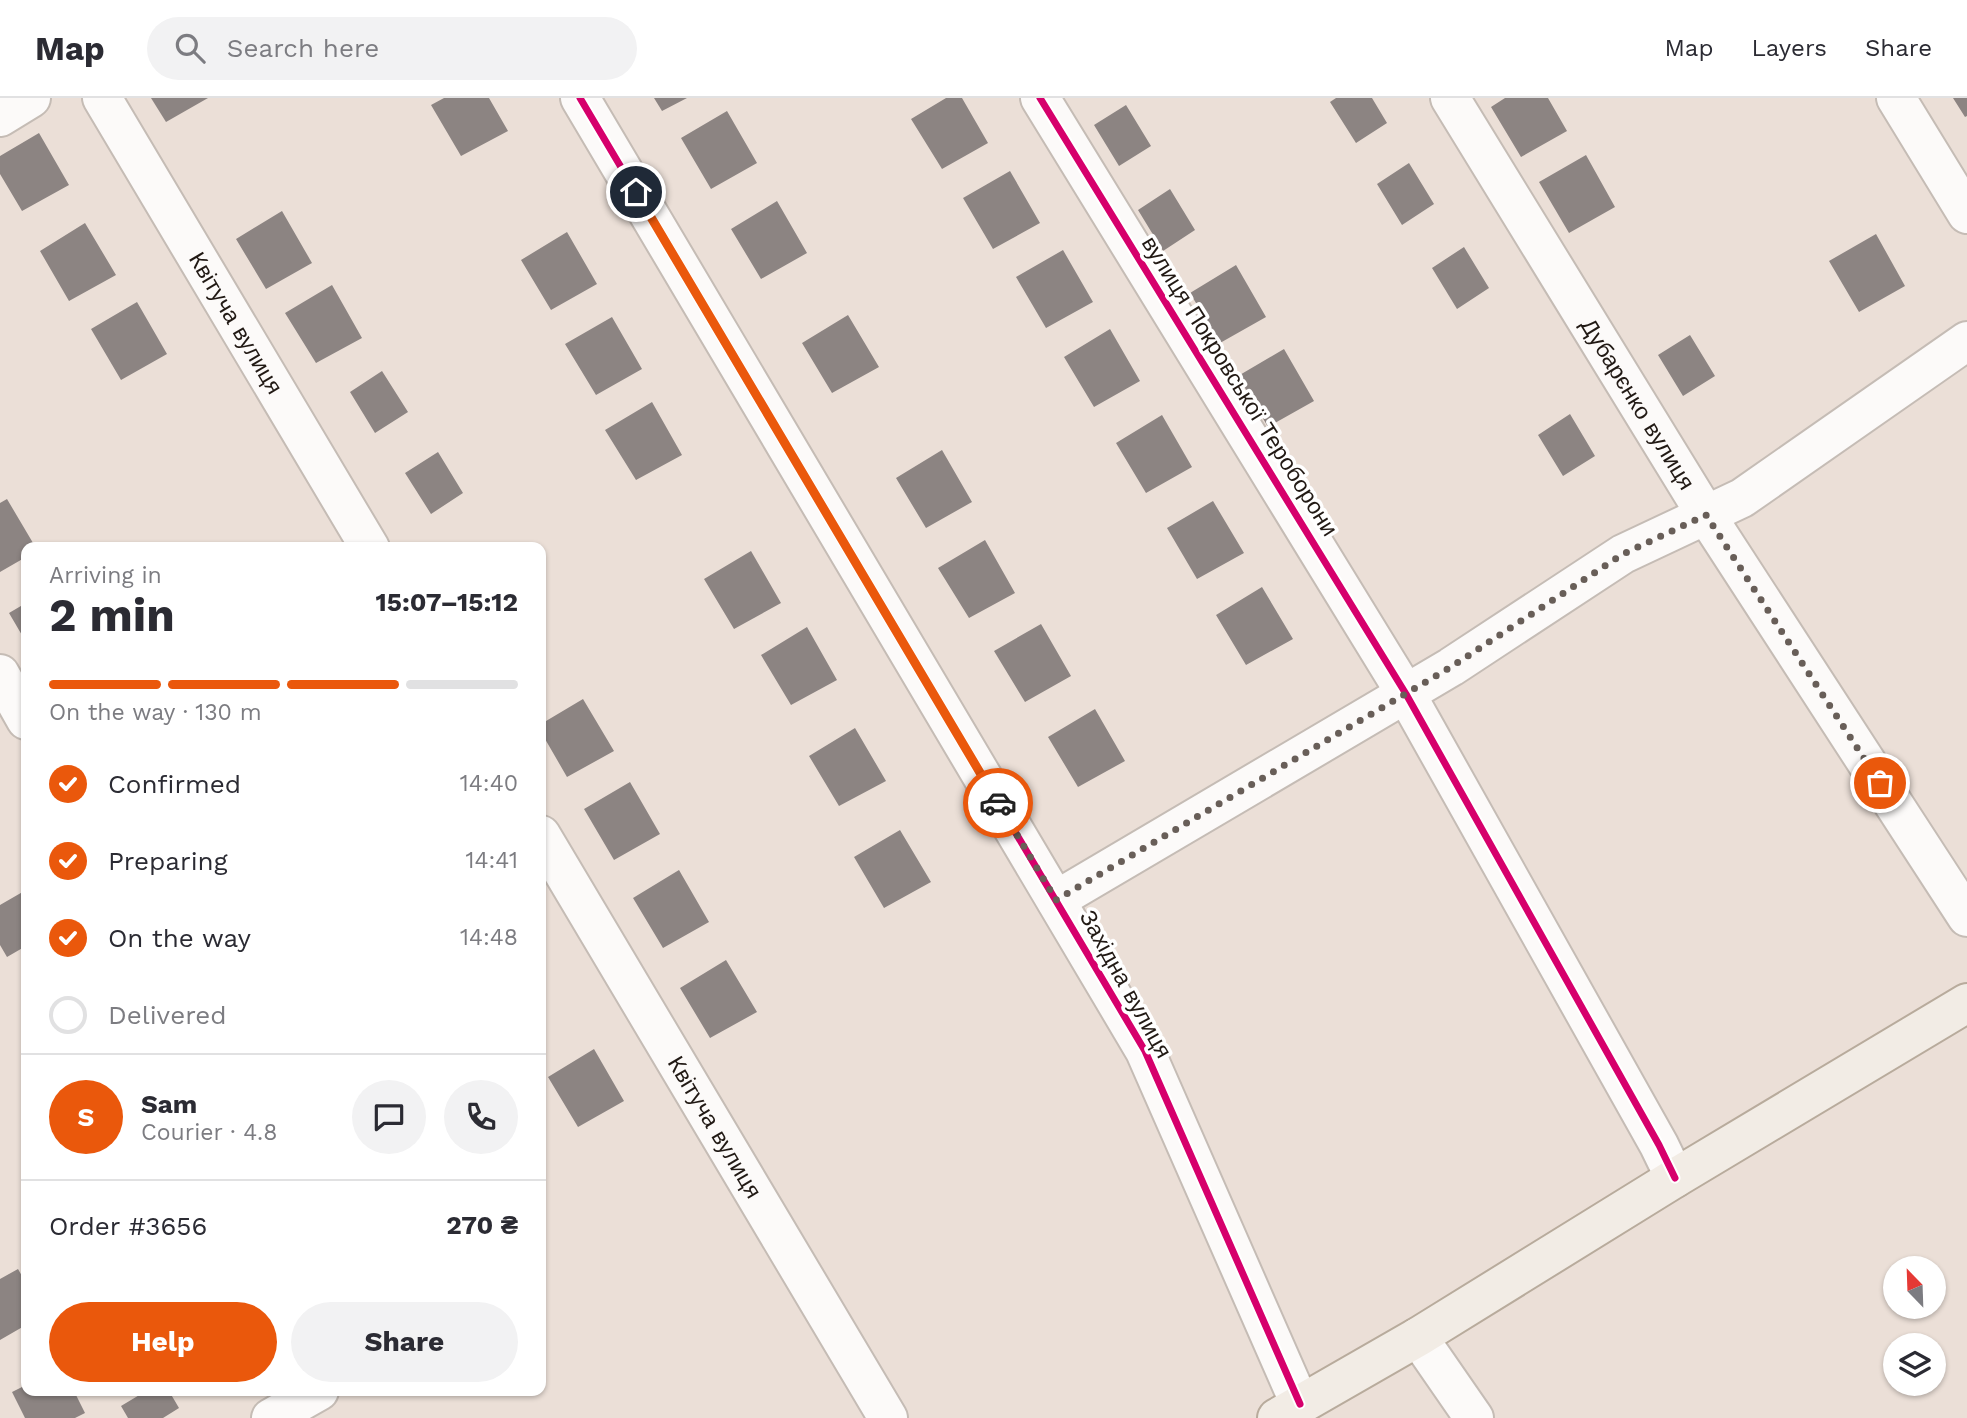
<!DOCTYPE html>
<meta charset="utf-8">
<style>
body{margin:0;font-family:"Work Sans",sans-serif;background:#f2f2f3;color:#2b2b33;height:100vh;display:flex;flex-direction:column;font-size:26px;white-space:nowrap}
*{box-sizing:border-box;margin:0}
p{font-size:23px;color:#7c7c81}
.icon{flex:none;width:38px;height:38px;fill:none;stroke:currentColor;stroke-width:2;stroke-linecap:round;stroke-linejoin:round}
.map{position:relative;flex:1;overflow:hidden}
.side{position:absolute;left:21px;top:444px;width:525px;height:854px;display:flex;flex-direction:column;background:#fff;border-radius:14px;box-shadow:0 2px 5px #0004}
.side>*{flex:none}
.needle{width:46px;rotate:337deg}
.fabs{position:absolute;left:1883px;top:1158px;display:grid;gap:14px}
.fabs a{display:grid;place-items:center;width:63px;height:63px;border-radius:50%;background:#fff;box-shadow:0 2px 5px #0004;font-size:35px}
.pin{position:absolute;display:grid;place-items:center;width:60px;height:60px;color:#fff;margin:-30px;border:4px solid #fff;border-radius:50%;box-shadow:0 2px 7px #0007}
.courier{position:absolute;display:grid;place-items:center;width:70px;height:70px;margin:-35px;border:5px solid #ea580c;border-radius:50%;background:#fff;color:#222;box-shadow:0 2px 9px #0007}
.summary em{font-style:normal;font-weight:700}
.summary div{display:flex;flex-direction:column-reverse}
.summary{display:flex;align-items:center;justify-content:space-between;height:119px;padding:0 28px}
h1{font-size:46px;font-weight:700;line-height:52px}
.bar{display:grid;grid-template-columns:repeat(4,1fr);gap:10px 7px;align-content:center;height:84px;padding:0 28px}
.bar i{height:9px;border-radius:5px;background:#e1e1e2}
.bar .on{background:#ea580c}
.bar p{grid-column:span 4}
.line{display:flex;align-items:center;gap:18px;padding:0 28px;border-top:2px solid #e1e1e2}
.line div{flex:1}
.round{display:grid;place-items:center;flex:none;width:74px;height:74px;border-radius:37px;background:#f2f2f3}
ol{padding:0 28px;list-style:none}
li{display:flex;align-items:center;gap:21px;height:77px}
li p{margin-inline-start:auto}
li .icon{padding:7px;border-radius:50%;background:#ea580c;color:#fff;stroke-width:4}
li:last-child{color:#7c7c81}
li i{width:38px;height:38px;border:4px solid #e1e1e2;border-radius:50%}
.button{display:flex;gap:14px;margin-top:auto;padding:14px 28px}
.button a{flex:1;height:80px;border-radius:42px;background:#ea580c;color:#fff;font-size:28px;font-weight:700;line-height:80px;text-align:center}
.button a+a{background:#f2f2f3;color:#2b2b33}
header{display:flex;align-items:center;gap:42px;box-sizing:border-box;height:98px;padding:0 35px;background:#fff;border-bottom:2px solid #e1e1e2}
header strong{font-size:33px}
nav{display:flex;gap:38px;margin-inline-start:auto;font-size:24px}
.search{width:490px;height:63px;background:#f2f2f3;display:flex;align-items:center;gap:18px;box-sizing:border-box;padding:0 24px;border-radius:38px;color:#7c7c81;font-size:26px}
.map>svg:first-child{display:block}
</style>
<header>
<strong>Map</strong>
<div class="search"><svg class="icon" aria-label="search" viewBox="0 0 24 24"><circle cx="10" cy="10" r="6"/><path d="M15 15l6 6"/></svg>Search here</div>
<nav><a>Map</a><a>Layers</a><a>Share</a></nav>
</header>
<div class="map">
<svg width="1967" height="1320" viewBox="0 0 1967 1320">
<rect width="100%" height="100%" fill="#ebdfd7"/>
<!-- building -->
<path fill="#8c8482" d="M151,0H208L166,24Z
M444,0H489L508,33L461,58L431,7Z
M654,0H687L662,13Z
M946,0H962L988,45L942,71L911,21Z
M1336,0H1372L1387,25L1356,45L1330,4Z
M1505,0H1548L1567,33L1521,59L1491,9Z
M1953,0H1967V18L1965,19Z
M1126,7L1151,48L1119,68L1094,27Z
M727,13L757,65L711,91L681,40Z
M39,35L69,87L22,113L0,76V58Z
M1586,57L1615,109L1569,135L1539,84Z
M1409,65L1434,106L1402,127L1377,86Z
M1010,73L1040,125L993,151L963,100Z
M1170,91L1195,132L1163,153L1138,112Z
M777,103L807,155L761,181L731,131Z
M282,113L312,165L266,191L236,141Z
M85,125L116,177L69,203L40,153Z
M567,134L597,186L551,212L521,162Z
M1876,136L1905,188L1859,214L1829,163Z
M1464,149L1489,190L1457,211L1432,170Z
M1063,152L1093,204L1046,230L1016,179Z
M1236,167L1266,219L1220,245L1190,195Z
M332,187L362,240L316,265L285,215Z
M137,204L167,256L121,282L91,231Z
M848,217L879,269L832,295L802,245Z
M612,219L642,271L596,297L565,246Z
M1110,231L1140,283L1094,309L1064,259Z
M1690,237L1715,278L1683,298L1658,257Z
M1284,251L1314,303L1268,329L1238,278Z
M382,273L408,314L375,335L350,294Z
M652,304L682,357L636,382L605,332Z
M1570,316L1595,358L1563,378L1538,337Z
M1162,317L1192,369L1146,395L1116,345Z
M942,352L972,404L926,430L896,380Z
M438,354L463,395L431,416L405,375Z
M7,401L36,450H26V459L0,474V405Z
M1213,403L1244,455L1197,481L1167,430Z
M985,442L1015,495L969,520L938,470Z
M751,453L781,505L734,531L704,481Z
M1262,489L1293,541L1246,567L1216,517Z
M26,505V544L9,515Z
M1041,526L1071,578L1025,604L994,553Z
M807,529L837,582L791,607L761,557Z
M583,601L614,653L567,679L541,634V626Z
M1095,611L1125,663L1078,689L1048,639Z
M855,630L886,683L839,708L809,658Z
M630,684L660,736L614,762L584,711Z
M900,732L931,784L884,810L854,759Z
M679,772L709,824L663,850L633,800Z
M26,792V848L7,859L0,847V807Z
M726,862L757,914L710,940L680,890Z
M594,951L624,1003L578,1029L548,979Z
M18,1171L26,1185V1227L0,1242V1181Z
M26,1287V1293H74L85,1315L75,1320H25L12,1294Z
M146,1293H169L179,1310L163,1320H128L121,1308Z"/>
<g fill="none" stroke-linecap="round" stroke-linejoin="round">
<defs>
<g id="minor">
<path id="s1" d="M102,0L370,450"/>
<path d="M580,0L1145,953L1300,1306"/>
<path d="M1040,0L1406,596L1659,1047L1675,1080"/>
<path id="s2" d="M1450,0L1706,417L1967,819"/>
<path d="M1896,0L1967,116"/>
<path d="M0,19L31,0"/>
<path d="M0,576L26,622"/>
<path id="s3" d="M541,737L888,1320"/>
<path d="M1056,802L1451,569L1623,456L1742,400L1967,243"/>
<path d="M1418,1239L1474,1320"/>
<path d="M271,1320L319,1293"/>
</g>
<path id="major" d="M1277,1320L1418,1239L1675,1080L1967,905"/>
</defs>
<!-- minor casing -->
<use href="#minor" stroke="#c5bcb5" stroke-width="42"/>
<!-- major casing -->
<use href="#major" stroke="#b8ab9c" stroke-width="42"/>
<!-- minor -->
<use href="#minor" stroke="#fcfaf9" stroke-width="38"/>
<!-- major -->
<use href="#major" stroke="#f2ece5" stroke-width="38"/>
<defs>
<path id="cycleway" d="M580,0L1145,953L1300,1306
M1040,0L1406,596L1659,1047L1675,1080"/>
</defs>
<!-- cycleway casing -->
<use href="#cycleway" stroke="#fff" stroke-width="11"/>
<!-- cycleway -->
<use href="#cycleway" stroke="#d6006c" stroke-width="7"/>
</g>
<g fill="none" stroke-linecap="round" stroke-linejoin="round">
<!-- done -->
<path stroke="#685e58" stroke-width="7" stroke-dasharray="0 12.6" d="M998,705L1056,802L1451,569L1623,456L1706,417L1880,685"/>
<!-- route -->
<path stroke="#ea580c" stroke-width="9" d="M636,94L998,705"/>
</g>
<g text-anchor="middle" stroke-width="7" stroke-linejoin="round" paint-order="stroke">
<!-- street labels -->
<g font-size="23" fill="#211914" stroke="#fff">
<text dy="8" stroke="none"><textPath href="#s1" startOffset="262">Квітуча вулиця</textPath></text>
<text transform="translate(1240 288) rotate(58)" y="8">вулиця Покровської Тероборони</text>
<text dy="8" stroke="none"><textPath href="#s2" startOffset="359">Дубарєнко вулиця</textPath></text>
<text transform="translate(1126 886) rotate(61)" y="8">Західна вулиця</text>
<text dy="8" stroke="none"><textPath href="#s3" startOffset="340">Квітуча вулиця</textPath></text>
</g>
</g>
</svg>
<div class="fabs">
<a><svg class="needle" viewBox="-14 -14 28 28"><path d="M0-13l5 13h-10z" fill="#e53935"/><path d="M0 13l5-13h-10z" fill="#7c7c81"/></svg></a>
<a><svg class="icon" aria-label="layers" viewBox="0 0 24 24"><path d="M12 4l9 5-9 5-9-5zM3 14l9 5 9-5"/></svg></a>
</div>
<div class="pin" style="left:1880px;top:685px;background:#ea580c"><svg class="icon" aria-label="bag" viewBox="0 0 24 24"><path d="M5 8h14l-1 12H6zM9 8a3 3 0 0 1 6 0"/></svg></div>
<div class="pin" style="left:636px;top:94px;background:#1f2937"><svg class="icon" aria-label="home" viewBox="0 0 24 24"><path d="M3 11l9-7 9 7M6 9v11h12V9"/></svg></div>
<div class="courier" style="left:998px;top:705px"><svg class="icon" aria-label="car" viewBox="0 0 24 24"><path d="M5 17H2v-5l4-1 3-4h7l3 4 3 1v5h-3M9 17h6M6 11h13"/><circle cx="7" cy="17" r="2"/><circle cx="17" cy="17" r="2"/></svg></div>
<section class="side">
<div class="summary"><div><h1>2 min</h1><p>Arriving in</p></div><em>15:07–15:12</em></div>
<div class="bar"><i class="on"></i><i class="on"></i><i class="on"></i><i></i><p>On the way · 130 m</p></div>
<ol>
<li><svg class="icon" aria-label="check" viewBox="0 0 24 24"><path d="M5 12l5 5 9-10"/></svg>Confirmed<p>14:40</p></li>
<li><svg class="icon" aria-label="check" viewBox="0 0 24 24"><path d="M5 12l5 5 9-10"/></svg>Preparing<p>14:41</p></li>
<li><svg class="icon" aria-label="check" viewBox="0 0 24 24"><path d="M5 12l5 5 9-10"/></svg>On the way<p>14:48</p></li>
<li><i></i>Delivered</li>
</ol>
<div class="line" style="height:126px"><b class="round" style="background:#ea580c;color:#fff">S</b><div><b>Sam</b><p>Courier · 4.8</p></div><a class="round"><svg class="icon" aria-label="chat" viewBox="0 0 24 24"><path d="M4 5h16v11H9l-5 4z"/></svg></a><a class="round"><svg class="icon" aria-label="phone" viewBox="0 0 24 24"><path d="M5 4h4l2 5-3 2q2 4 5 5l2-3 5 2v4C11 20 4 13 5 4z"/></svg></a></div>
<div class="line" style="height:91px"><div>Order #3656</div><b>270 ₴</b></div>
<div class="button"><a>Help</a><a>Share</a></div>
</section>
</div>
